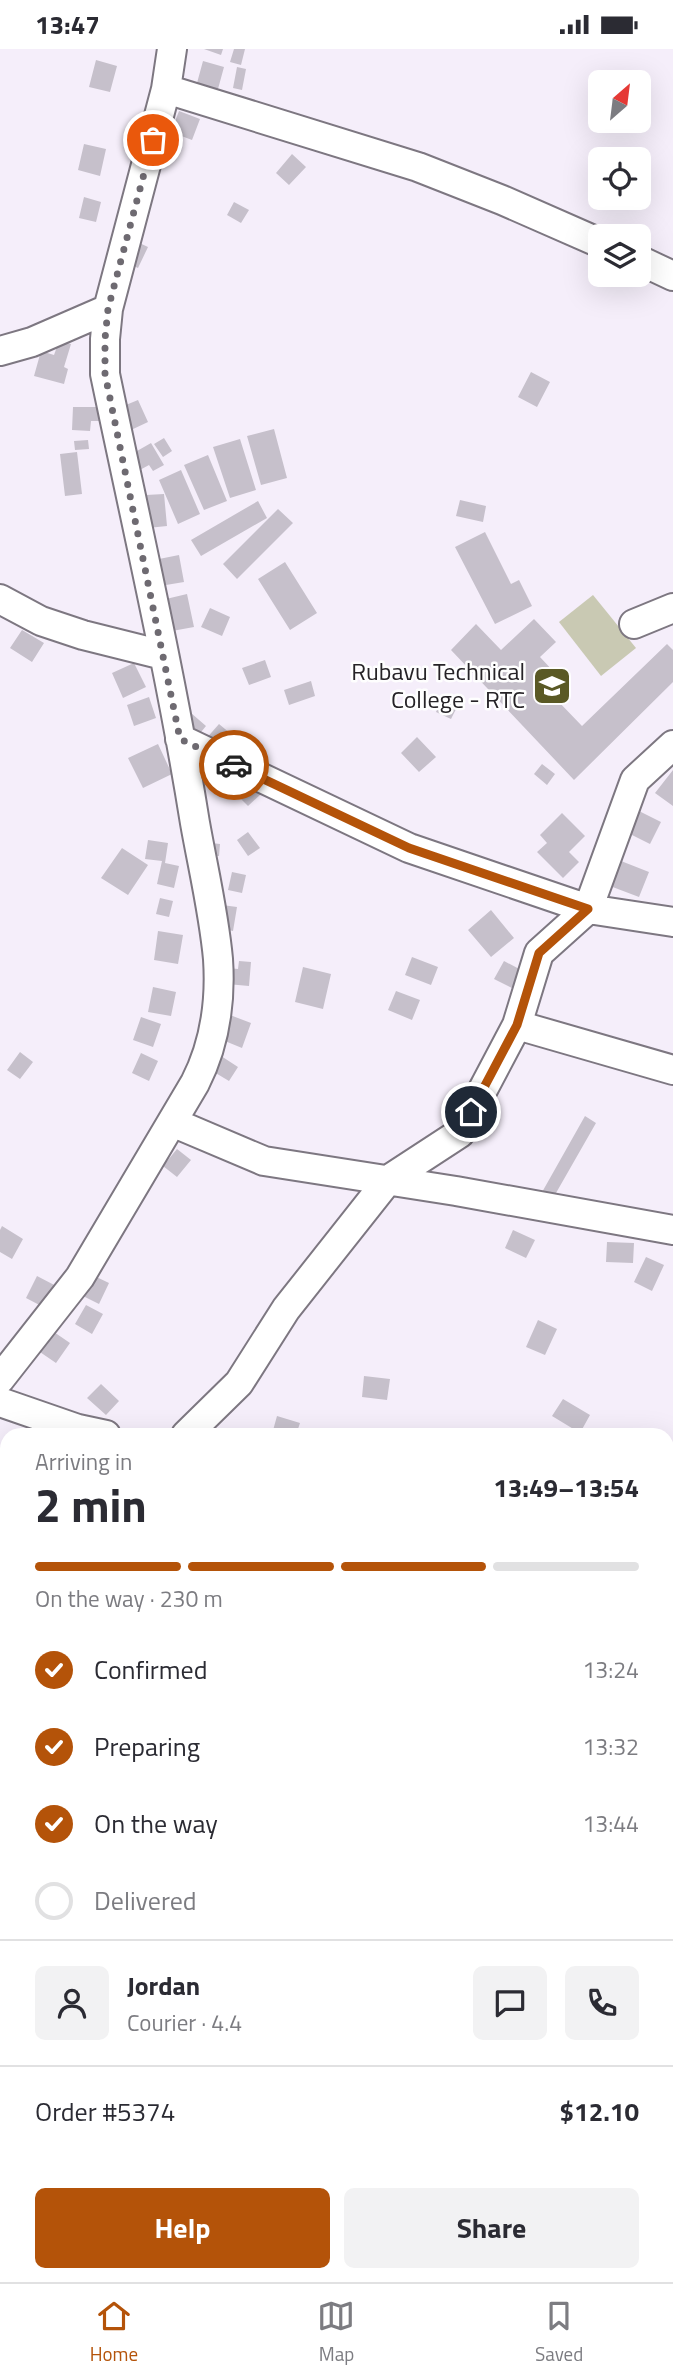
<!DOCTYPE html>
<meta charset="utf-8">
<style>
body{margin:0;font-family:"Titillium Web",sans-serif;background:#f2f2f3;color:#2b2b33;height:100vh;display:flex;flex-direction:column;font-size:26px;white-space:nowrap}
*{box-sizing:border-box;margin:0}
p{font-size:23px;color:#7c7c81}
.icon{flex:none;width:38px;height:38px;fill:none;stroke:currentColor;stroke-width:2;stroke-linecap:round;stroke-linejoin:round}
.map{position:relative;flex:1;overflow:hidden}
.details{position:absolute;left:0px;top:1379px;width:674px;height:854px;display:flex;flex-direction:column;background:#fff;border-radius:21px 21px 0 0;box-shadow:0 7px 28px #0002}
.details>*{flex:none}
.needle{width:46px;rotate:28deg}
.buttons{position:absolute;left:588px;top:21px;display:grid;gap:14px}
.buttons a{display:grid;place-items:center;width:63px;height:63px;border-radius:10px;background:#fff;box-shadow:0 7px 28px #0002;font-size:35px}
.pin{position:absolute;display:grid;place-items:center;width:60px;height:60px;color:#fff;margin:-30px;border:4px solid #fff;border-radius:50%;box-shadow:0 2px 7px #0007}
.courier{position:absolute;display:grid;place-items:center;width:70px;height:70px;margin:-35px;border:5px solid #b45309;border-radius:50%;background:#fff;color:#222;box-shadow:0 2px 9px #0007}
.summary em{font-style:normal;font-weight:700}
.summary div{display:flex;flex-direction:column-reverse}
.summary{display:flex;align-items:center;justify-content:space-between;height:119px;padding:0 35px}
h1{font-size:46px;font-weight:700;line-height:52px}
.bar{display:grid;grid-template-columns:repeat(4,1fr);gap:10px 7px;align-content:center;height:84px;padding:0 35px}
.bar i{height:9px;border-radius:5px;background:#e1e1e2}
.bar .selected{background:#b45309}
.bar p{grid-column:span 4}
.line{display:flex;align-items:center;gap:18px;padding:0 35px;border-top:2px solid #e1e1e2}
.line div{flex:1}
.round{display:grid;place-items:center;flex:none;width:74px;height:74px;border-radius:10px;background:#f2f2f3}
ol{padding:0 35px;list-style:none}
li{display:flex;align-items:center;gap:21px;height:77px}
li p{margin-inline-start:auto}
li .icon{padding:7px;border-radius:50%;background:#b45309;color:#fff;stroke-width:4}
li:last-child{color:#7c7c81}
li i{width:38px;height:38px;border:4px solid #e1e1e2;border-radius:50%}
.button{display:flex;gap:14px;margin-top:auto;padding:14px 35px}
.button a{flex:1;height:80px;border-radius:10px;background:#b45309;color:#fff;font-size:28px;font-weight:700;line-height:80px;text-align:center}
.button a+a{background:#f2f2f3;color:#2b2b33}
.status{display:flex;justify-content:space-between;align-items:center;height:49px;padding:0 35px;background:#fff;direction:ltr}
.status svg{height:19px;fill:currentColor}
.tab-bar{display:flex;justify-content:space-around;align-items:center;height:98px;border-top:2px solid #e1e1e2;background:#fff;font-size:19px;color:#7c7c81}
.tab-bar a{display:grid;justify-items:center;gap:4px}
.tab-bar .selected{color:#b45309}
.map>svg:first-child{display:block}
</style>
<div class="status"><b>13:47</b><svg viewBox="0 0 49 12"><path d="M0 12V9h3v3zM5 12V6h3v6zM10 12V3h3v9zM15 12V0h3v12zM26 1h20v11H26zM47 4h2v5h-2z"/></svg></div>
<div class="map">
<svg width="673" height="2233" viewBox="0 0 673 2233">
<rect width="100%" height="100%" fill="#f5eefa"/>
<!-- green -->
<path fill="#c9c9b3" d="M593,546L636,599L601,627L559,573Z"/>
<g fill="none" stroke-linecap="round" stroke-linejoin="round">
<!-- river -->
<path stroke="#deccec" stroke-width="33" d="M0,1937L7,1938
M667,2002L673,2005"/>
</g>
<!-- building -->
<path fill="#c6c0cb" d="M204,0H223L221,6Z
M234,0H245L241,16L230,13Z
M96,11L117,17L110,43L89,38Z
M203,12L224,18L218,40L197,34Z
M237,18L246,20L242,41L233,39Z
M179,62L200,70L192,91L171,83Z
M84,95L106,100L100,127L78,121Z
M292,105L306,118L289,136L276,124Z
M84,148L101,153L96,173L79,169Z
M234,153L249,161L241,174L227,166Z
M133,191L148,198L138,219L123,212Z
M59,292L71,295L64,318L68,320L64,335L34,327L41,302L54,306Z
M531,323L550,333L537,358L518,348Z
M138,351L148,373L131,381L121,358Z
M73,358H100V372H91L90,382L72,381Z
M274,380L287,429L261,436L247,387Z
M164,389L172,402L163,408L154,395Z
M240,390L256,441L230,449L213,398Z
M88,391L89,400L75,401L74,392Z
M151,394L164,416L153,422L149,416L138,422L130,406Z
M77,403L82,445L65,447L60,405Z
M208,406L227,452L204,461L184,416Z
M181,421L200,465L178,475L159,431Z
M164,445L167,477L148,479L146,446Z
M460,451L486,457L483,473L456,467Z
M258,452L267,469L201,507L191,491Z
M278,460L293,474L237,530L223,515Z
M485,483L511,535L519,531L532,557L495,575L455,498Z
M179,506L184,533L154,538L149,512Z
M285,513L317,564L290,581L258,530Z
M187,545L194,578L172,582L166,550Z
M210,559L230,568L222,587L201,578Z
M534,570L556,593L540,608L568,638L556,650L582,677L667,595L673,601V633L574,731L451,601L476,575L501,601Z
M22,581L44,594L32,613L10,599Z
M265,611L271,628L249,636L242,619Z
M134,614L146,638L123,649L112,624Z
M311,632L315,647L289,656L284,641Z
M149,648L156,669L134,677L127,656Z
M441,651L457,658L451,670L436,663Z
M191,664L206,677L197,688L182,674Z
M219,675L231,685L217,701L205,691Z
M417,688L436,708L419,723L401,704Z
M233,690L245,701L239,709L226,698Z
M158,695L172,725L143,739L128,709Z
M542,715L555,725L547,736L534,725Z
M673,721V757L655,744Z
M244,727L261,745L248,757L231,740Z
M635,760L661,773L650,795L624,782Z
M562,764L585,787L569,803L579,813L563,829L537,803L547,794L540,786Z
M248,783L260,799L248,807L237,791Z
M148,791L168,794L165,814L179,817L174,839L157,835L162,812L145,810Z
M203,793L220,795L219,807L202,806Z
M122,799L148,816L128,846L101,829Z
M621,812L649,823L639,848L610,837Z
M232,823L246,826L242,844L228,841Z
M160,849L173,852L169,868L156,865Z
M222,856L237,858L233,882L218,879Z
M491,861L514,889L491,908L468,881Z
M158,882L183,886L178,915L154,911Z
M412,908L438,918L431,936L405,926Z
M239,912L251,913L249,937L227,935L228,919L238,920Z
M504,912L523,922L514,940L494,930Z
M303,918L331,925L323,960L295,953Z
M153,938L176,943L171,967L148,963Z
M396,942L420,951L412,971L388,961Z
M230,966L251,974L242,999L220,990Z
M141,968L161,975L153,998L133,991Z
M20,1003L33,1013L20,1030L7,1021Z
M141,1004L158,1012L149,1032L132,1024Z
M218,1005L238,1018L229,1032L209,1020Z
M585,1067L596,1074L552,1151L541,1145Z
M177,1100L191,1111L177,1128L163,1117Z
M2,1177L23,1190L12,1210L0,1203V1181Z
M513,1181L535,1191L526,1209L505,1199Z
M607,1193L634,1194L633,1214L606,1213Z
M646,1208L664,1216L652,1242L634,1233Z
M86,1223L109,1234L99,1255L77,1244Z
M37,1227L60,1239L49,1261L26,1249Z
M86,1256L103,1265L92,1285L75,1275Z
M538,1271L557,1280L545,1306L526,1298Z
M51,1281L70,1294L56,1314L37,1301Z
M364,1327L390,1330L387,1351L362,1348Z
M101,1335L119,1352L106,1366L87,1349Z
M563,1350L590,1366L580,1384L552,1367Z
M277,1367L300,1374L296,1386L272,1385Z
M667,1585H670L669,1603H667Z"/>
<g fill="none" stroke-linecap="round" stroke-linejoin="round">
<defs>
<path id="minor" d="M166,40L418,118L502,151L600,194
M639,211L673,227
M0,302L32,293L108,260
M0,550L41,572L83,586L163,606
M634,575L673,559
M180,690L409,799L588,860L673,873
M517,976L673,1021
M172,1073L264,1112L456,1142L673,1181
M0,1330L80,1228L195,1034C215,995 221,955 218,910C214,865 203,819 195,774C171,624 136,474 105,325V290L108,260L166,40L172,0
M0,1353L78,1380L106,1386
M186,1386L239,1334L286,1260L388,1131L460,1084L517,976L539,904L588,860L635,731L673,696
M667,1499L673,1501
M0,1618L7,1608
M0,2062L7,2066"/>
<path id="highway" d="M667,2126H673
M270,2233L276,2226"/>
</defs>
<!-- minor casing -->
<use href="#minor" stroke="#7d7781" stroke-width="32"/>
<!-- highway casing -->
<use href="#highway" stroke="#7d7781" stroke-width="42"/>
<!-- minor -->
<use href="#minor" stroke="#fff" stroke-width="28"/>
<!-- highway -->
<use href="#highway" stroke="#fff" stroke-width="38"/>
</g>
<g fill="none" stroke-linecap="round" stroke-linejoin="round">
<!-- done -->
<path stroke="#6e6a71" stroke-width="7" stroke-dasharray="0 12.6" d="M153,91L108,260L105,290V325L180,690L234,716"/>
<!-- route -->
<path stroke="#b45309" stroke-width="9" d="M234,716L409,799L588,860L539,904L517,976L471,1063"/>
</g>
<!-- icons -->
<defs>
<symbol id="school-square" viewBox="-11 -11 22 22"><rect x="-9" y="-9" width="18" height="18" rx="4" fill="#5a5925" stroke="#fefefe"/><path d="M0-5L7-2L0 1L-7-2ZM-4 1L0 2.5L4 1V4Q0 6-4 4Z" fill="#fff"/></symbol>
</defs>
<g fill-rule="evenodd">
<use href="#school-square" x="530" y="615" width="44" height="44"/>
</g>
<g text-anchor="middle" stroke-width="5" stroke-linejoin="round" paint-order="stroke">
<!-- poi labels -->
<g font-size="24" fill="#262327" stroke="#fefefe" text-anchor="end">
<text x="525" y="631">Rubavu Technical<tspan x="525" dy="28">College - RTC</tspan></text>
</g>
</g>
</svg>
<div class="buttons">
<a><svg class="needle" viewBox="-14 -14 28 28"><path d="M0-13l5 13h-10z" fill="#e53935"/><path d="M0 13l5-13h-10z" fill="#7c7c81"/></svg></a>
<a><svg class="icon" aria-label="locate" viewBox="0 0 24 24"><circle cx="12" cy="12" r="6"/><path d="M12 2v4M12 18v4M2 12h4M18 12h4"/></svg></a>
<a><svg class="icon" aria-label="layers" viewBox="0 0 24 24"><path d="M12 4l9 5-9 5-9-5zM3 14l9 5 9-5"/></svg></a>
</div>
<div class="pin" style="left:153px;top:91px;background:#ea580c"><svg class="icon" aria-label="bag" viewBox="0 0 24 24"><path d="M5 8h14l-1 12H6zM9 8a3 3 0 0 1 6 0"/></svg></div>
<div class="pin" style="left:471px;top:1063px;background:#1f2937"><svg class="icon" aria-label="home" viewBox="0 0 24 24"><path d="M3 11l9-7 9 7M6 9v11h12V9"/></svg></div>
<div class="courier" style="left:234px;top:716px"><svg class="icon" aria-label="car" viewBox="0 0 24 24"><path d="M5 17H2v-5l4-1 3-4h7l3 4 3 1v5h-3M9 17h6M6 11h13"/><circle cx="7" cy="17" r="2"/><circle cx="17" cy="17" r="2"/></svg></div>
<section class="details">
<div class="summary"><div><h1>2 min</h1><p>Arriving in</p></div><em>13:49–13:54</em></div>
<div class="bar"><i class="selected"></i><i class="selected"></i><i class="selected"></i><i></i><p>On the way · 230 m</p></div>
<ol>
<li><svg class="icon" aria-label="check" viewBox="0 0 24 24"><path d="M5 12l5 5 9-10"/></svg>Confirmed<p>13:24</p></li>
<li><svg class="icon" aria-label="check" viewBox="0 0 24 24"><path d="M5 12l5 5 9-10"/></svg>Preparing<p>13:32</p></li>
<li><svg class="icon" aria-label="check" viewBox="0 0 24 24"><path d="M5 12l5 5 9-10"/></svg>On the way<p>13:44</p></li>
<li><i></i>Delivered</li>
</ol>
<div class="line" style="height:126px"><a class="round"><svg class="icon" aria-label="person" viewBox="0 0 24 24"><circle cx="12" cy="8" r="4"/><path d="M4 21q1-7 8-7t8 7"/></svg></a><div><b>Jordan</b><p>Courier · 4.4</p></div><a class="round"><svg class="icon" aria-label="chat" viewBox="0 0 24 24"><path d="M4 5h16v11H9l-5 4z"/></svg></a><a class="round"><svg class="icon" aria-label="phone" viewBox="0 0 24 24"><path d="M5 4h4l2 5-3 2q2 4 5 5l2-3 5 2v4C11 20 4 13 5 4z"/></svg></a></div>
<div class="line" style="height:91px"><div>Order #5374</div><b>$12.10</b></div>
<div class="button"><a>Help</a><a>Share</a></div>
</section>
</div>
<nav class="tab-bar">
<a class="selected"><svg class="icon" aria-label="home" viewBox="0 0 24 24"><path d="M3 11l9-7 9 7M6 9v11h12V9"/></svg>Home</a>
<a><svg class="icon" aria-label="map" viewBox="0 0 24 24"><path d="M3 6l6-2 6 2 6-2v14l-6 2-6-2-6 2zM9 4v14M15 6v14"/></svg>Map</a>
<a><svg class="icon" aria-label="saved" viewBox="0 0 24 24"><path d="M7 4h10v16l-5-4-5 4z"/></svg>Saved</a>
</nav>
